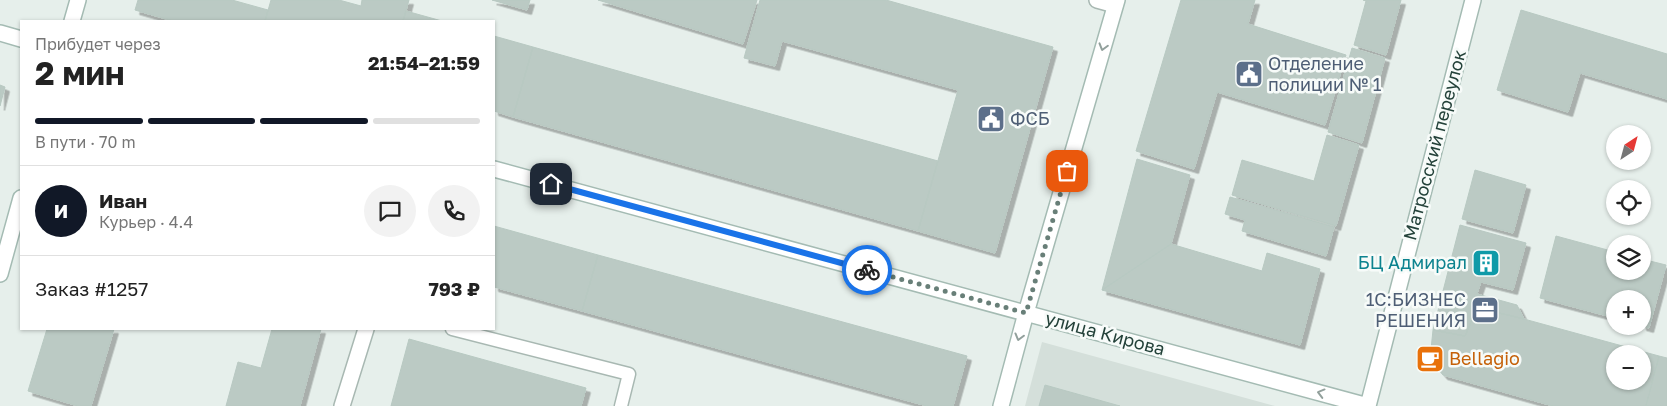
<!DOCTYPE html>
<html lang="ru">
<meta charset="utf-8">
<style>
body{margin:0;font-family:"Golos Text",sans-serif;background:#f2f2f2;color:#222;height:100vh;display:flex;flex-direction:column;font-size:19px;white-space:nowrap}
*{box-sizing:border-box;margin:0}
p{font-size:16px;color:#767676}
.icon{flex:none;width:28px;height:28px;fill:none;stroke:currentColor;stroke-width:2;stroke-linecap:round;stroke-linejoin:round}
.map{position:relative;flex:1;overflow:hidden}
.side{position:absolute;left:20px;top:20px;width:475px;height:310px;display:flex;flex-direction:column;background:#fff;border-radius:0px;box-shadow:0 1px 4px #0004}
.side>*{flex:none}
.needle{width:32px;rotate:36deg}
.controls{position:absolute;left:1606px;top:125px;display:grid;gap:10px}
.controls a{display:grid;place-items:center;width:45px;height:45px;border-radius:50%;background:#fff;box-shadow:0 1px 4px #0004;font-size:25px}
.pin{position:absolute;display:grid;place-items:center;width:42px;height:42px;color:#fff;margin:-21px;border-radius:10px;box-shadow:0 2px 8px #0006}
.courier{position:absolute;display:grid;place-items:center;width:50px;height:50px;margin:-25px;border:4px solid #1a73e8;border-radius:50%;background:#fff;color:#222;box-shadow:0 1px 6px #0007}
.head em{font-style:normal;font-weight:700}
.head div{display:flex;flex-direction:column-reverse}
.head{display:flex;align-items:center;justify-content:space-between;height:85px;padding:0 15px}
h1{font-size:32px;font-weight:700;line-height:38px}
.bar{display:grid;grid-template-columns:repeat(4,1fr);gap:8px 5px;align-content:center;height:60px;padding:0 15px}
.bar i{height:6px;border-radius:4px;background:#e0e0e0}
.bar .selected{background:#111827}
.bar p{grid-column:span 4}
.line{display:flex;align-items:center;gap:12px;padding:0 15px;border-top:1px solid #e0e0e0}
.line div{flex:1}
.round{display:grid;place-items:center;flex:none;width:52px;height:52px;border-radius:26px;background:#f2f2f2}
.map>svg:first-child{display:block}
</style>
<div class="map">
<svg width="1667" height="406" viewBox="0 0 1667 406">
<defs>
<filter id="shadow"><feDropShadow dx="4.5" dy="4.5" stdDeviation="0" flood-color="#0004"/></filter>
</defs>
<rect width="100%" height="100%" fill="#e6efeb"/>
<!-- built -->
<path fill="#d4dfda" d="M1042,342L1275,406H1025Z"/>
<!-- building -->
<path fill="#bbcac4" stroke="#b8c9c2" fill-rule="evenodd" filter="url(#shadow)" d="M138,0H232L268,10L265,21H173L135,10Z
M271,0H339L361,6L362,0H409L403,21H265Z
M492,0H530L527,10Z
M598,0H757L743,44Z
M760,0H886L1053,47L995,253L918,231L958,90L782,41L775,66L744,58Z
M1181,0H1255L1248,24L1346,55L1325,125L1217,92L1194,169L1136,151Z
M1363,0H1401L1386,55L1354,45L1366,1Z
M1521,10L1667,54V99L1580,73L1568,112L1497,90Z
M406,11L442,21H403Z
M494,36L533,47L513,117L494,111Z
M533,47L938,161L918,231L513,117Z
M1352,48L1385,58L1362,143L1328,132Z
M0,85L5,87L0,106Z
M1327,135L1359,145L1336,226L1232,195L1242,160L1314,181Z
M1137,159L1190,175L1171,244L1102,290Z
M1475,170L1526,185L1513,233L1462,219Z
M1230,197L1334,227L1326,256L1242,231L1245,220L1225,214Z
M1460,225L1526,243L1513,290L1481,282L1477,294L1517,305L1524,319L1487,310L1472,320L1465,336L1433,330Z
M494,226L598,255L582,311L494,287Z
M1556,236L1615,252V271H1642V259L1666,265L1649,328L1642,326V299H1615V318L1540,298Z
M1171,244L1262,271L1267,253L1320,269L1300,345L1102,290Z
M598,255L967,356L953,406H927L582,311Z
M1487,310L1524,319L1659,356L1646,406H1553L1443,375L1430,359L1433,330L1465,336L1472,320ZM1615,354H1642V381H1615Z
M47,329H114L91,406H78L28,391Z
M272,329H321L300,406H226L238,362L261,368Z
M409,339L586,388L581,406H391Z
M1659,356L1667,358V406H1646Z
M1045,385L1120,406H1039Z"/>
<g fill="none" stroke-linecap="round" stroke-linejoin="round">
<defs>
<path id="lane" d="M452,329L629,374L621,406"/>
<path id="street" d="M1097,0L1115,5
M342,406L366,329"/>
<path id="secondary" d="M72,21L78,0
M0,33L21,39
M494,169L1368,406
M0,274L21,198
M1001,406L1026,313L1117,0
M1368,406L1473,0"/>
</defs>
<!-- lane casing -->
<use href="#lane" stroke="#a8b8b2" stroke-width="15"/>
<!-- street casing -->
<use href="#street" stroke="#a8b8b2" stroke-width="18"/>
<!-- secondary casing -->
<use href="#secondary" stroke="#a4bbb3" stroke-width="18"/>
<!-- lane -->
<use href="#lane" stroke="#fff" stroke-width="12"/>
<!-- street -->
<use href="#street" stroke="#fff" stroke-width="15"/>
<!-- secondary -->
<use href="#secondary" stroke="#fff" stroke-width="15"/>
</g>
<!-- one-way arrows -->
<defs><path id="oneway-chevron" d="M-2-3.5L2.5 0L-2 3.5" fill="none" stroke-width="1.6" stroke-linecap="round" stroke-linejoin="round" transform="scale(1.25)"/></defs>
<g stroke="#92a09c">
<use href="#oneway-chevron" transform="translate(1103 47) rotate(106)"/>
<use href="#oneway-chevron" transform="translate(1019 337) rotate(105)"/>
<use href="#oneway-chevron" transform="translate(1321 393) rotate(-165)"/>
</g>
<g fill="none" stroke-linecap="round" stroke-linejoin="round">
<!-- done -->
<path stroke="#687f78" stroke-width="5" stroke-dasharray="0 9" d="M867,270L1026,313L1067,171"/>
<!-- route -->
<path stroke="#1a73e8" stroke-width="6" d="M551,184L867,270"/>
</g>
<!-- icons -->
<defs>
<symbol id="civic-square" viewBox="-11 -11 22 22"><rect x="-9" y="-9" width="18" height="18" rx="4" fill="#5c6f8a" stroke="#f7fbf9"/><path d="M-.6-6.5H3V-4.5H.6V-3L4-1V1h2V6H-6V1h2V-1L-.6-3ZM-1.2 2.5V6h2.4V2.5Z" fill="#fff"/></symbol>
<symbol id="building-square" viewBox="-11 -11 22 22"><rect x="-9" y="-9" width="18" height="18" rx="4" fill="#0f9aa8" stroke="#f7fbf9"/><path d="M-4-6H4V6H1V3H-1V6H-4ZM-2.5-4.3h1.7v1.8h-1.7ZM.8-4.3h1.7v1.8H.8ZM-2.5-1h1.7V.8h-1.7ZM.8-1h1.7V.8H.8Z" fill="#fff"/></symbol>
<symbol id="office-square" viewBox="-11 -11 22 22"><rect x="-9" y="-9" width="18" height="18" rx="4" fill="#5c6f8a" stroke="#f7fbf9"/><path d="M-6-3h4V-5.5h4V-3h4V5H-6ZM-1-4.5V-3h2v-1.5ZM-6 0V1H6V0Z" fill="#fff"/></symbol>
<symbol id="cafe-square" viewBox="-11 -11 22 22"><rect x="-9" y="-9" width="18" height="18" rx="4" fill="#e8710a" stroke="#f7fbf9"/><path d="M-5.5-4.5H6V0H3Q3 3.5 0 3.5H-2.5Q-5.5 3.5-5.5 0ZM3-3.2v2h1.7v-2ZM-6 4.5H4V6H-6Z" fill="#fff"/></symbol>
</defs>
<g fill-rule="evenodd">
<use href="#civic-square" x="1233" y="58" width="32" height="32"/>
<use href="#civic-square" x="975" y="103" width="32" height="32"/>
<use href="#building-square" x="1470" y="247" width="32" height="32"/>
<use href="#office-square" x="1469" y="294" width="32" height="32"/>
<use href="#cafe-square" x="1414" y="343" width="32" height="32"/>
</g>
<g text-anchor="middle" stroke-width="5" stroke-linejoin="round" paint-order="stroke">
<!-- service labels -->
<g font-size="18" fill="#4e5e75" stroke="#f7fbf9" text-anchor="start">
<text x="1268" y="70">Отделение<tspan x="1268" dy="21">полиции № 1</tspan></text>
<text x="1010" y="125">ФСБ</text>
<text x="1466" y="306" text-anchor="end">1С:БИЗНЕС<tspan x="1466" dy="21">РЕШЕНИЯ</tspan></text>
</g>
<!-- street labels -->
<g font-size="18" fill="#24423a" stroke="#f7fbf9">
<text transform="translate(1435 145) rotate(-75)" y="6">Матросский переулок</text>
<text transform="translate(1105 334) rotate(15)" y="6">улица Кирова</text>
</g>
<!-- culture labels -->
<g font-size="18" fill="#0d838f" stroke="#f7fbf9" text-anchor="end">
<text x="1467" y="269">БЦ Адмирал</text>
</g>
<!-- food labels -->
<g font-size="18" fill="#c56008" stroke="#f7fbf9" text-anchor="start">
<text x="1449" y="365">Bellagio</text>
</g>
</g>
</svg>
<div class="controls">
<a><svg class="needle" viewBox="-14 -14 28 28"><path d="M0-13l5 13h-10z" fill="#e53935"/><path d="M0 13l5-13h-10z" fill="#767676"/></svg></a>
<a><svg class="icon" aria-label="locate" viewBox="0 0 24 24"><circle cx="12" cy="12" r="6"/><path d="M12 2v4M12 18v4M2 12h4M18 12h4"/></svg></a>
<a><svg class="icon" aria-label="layers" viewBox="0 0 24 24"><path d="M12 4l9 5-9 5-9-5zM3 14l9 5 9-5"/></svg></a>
<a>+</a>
<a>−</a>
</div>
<div class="pin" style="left:1067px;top:171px;background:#ea580c"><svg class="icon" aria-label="bag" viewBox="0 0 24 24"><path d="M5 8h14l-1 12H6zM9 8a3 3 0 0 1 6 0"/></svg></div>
<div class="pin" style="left:551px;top:184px;background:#1f2937"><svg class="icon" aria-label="home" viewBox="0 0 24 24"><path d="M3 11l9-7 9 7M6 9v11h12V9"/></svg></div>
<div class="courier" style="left:867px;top:270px"><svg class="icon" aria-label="bike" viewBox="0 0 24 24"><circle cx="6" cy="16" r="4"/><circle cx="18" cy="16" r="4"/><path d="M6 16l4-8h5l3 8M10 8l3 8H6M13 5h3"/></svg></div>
<section class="side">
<div class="head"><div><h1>2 мин</h1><p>Прибудет через</p></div><em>21:54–21:59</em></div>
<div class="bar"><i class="selected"></i><i class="selected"></i><i class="selected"></i><i></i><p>В пути · 70 m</p></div>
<div class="line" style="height:90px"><b class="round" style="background:#111827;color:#fff">И</b><div><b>Иван</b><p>Курьер · 4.4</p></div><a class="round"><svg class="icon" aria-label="chat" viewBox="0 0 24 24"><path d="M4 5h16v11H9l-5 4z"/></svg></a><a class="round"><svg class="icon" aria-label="phone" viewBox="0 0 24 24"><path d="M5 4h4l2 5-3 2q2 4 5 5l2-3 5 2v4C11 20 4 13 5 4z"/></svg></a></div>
<div class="line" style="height:65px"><div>Заказ #1257</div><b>793 ₽</b></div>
</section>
</div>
